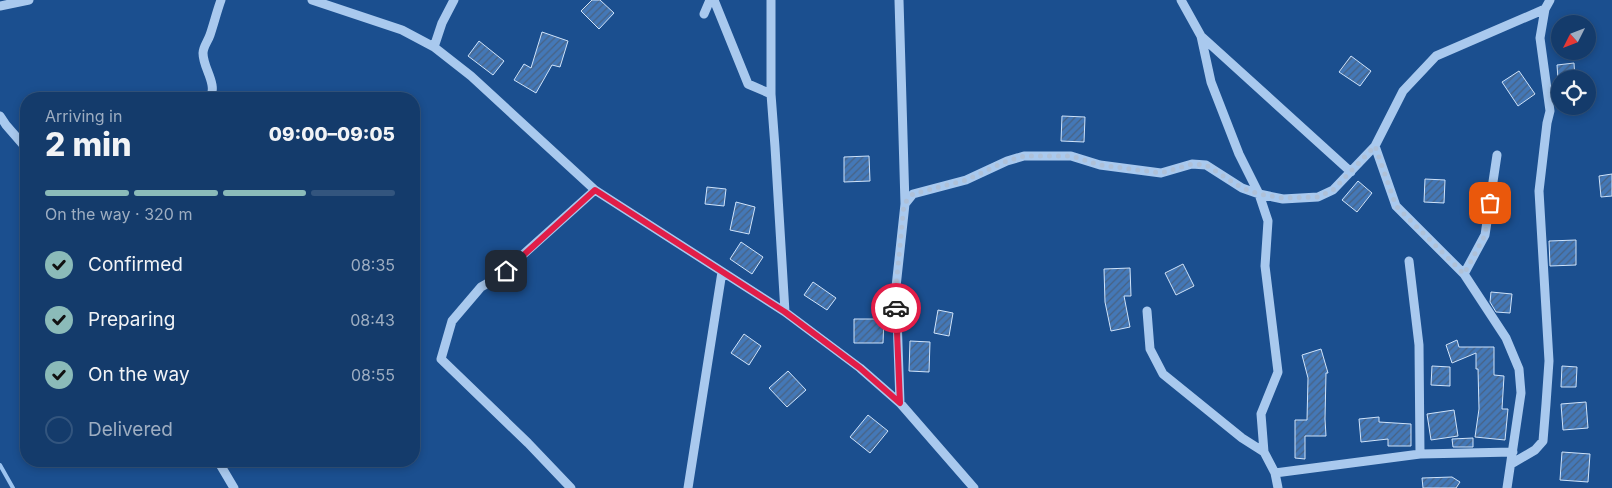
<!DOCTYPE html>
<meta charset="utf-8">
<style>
body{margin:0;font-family:Inter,sans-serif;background:#214673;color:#f1f3f6;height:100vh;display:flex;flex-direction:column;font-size:19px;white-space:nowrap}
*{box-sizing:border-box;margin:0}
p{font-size:16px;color:#9dadc1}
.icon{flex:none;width:28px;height:28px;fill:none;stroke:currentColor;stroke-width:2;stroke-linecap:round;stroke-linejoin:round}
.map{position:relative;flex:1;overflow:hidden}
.drawer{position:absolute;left:20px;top:92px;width:400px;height:375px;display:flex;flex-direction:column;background:#143b6b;border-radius:20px;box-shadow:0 2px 8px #0003,0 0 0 1px #33557e}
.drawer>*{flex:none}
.needle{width:32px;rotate:228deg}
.controls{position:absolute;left:1551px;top:15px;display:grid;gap:10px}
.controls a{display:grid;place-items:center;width:45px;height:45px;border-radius:50%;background:#143b6b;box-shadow:0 2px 8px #0003,0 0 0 1px #33557e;font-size:25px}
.pin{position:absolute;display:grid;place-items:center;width:42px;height:42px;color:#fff;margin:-21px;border-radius:10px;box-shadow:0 2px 8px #0006}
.courier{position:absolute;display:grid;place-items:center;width:50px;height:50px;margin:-25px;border:4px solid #e11d48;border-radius:50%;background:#fff;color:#222;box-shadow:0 1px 6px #0007}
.overview em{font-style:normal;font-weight:800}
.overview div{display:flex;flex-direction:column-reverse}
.overview{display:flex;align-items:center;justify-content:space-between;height:85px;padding:0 25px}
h1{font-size:32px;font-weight:800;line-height:38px}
.bar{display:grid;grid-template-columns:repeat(4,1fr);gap:8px 5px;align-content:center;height:60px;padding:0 25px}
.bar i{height:6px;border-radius:4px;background:#33557e}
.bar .active{background:#8bbbb9}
.bar p{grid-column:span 4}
ol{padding:0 25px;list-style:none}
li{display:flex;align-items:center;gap:15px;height:55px}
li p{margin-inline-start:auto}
li .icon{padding:5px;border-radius:50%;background:#8bbbb9;color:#111;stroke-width:4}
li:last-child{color:#9dadc1}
li i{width:28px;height:28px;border:2px solid #33557e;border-radius:50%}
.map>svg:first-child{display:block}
</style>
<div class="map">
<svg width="1612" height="488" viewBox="0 0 1612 488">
<defs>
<pattern id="building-hatch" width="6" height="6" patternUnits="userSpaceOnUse" patternTransform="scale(1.25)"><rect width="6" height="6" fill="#4478b7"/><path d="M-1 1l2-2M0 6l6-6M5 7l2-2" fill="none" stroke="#486282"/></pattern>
</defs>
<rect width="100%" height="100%" fill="#1b4f8f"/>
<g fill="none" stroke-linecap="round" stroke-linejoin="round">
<!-- stream -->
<path stroke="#9cc4f0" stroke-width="4" d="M0,465L13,488"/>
</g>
<!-- building -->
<path fill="url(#building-hatch)" stroke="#cfe3fa" d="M592,0H600L614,13L599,29L581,11Z
M542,32L568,41L560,67L552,65L536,93L514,80L524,64L531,68Z
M479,41L504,61L493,75L468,56Z
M1351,56L1371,71L1360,86L1339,72Z
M1574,63L1575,79H1558L1557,65Z
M1519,71L1535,94L1518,106L1502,82Z
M1062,116L1085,117L1084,142L1061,141Z
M869,156L870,181L844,182V157Z
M1612,174V196L1601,197L1599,176Z
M1425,179L1445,180L1444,203L1424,202Z
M1358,181L1372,193L1357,212L1342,200Z
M707,187L726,189L724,206L705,204Z
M736,202L755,207L749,234L730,230Z
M1576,240V265L1550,266L1549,241Z
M741,242L763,257L752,274L730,259Z
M1183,264L1194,286L1176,295L1165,273Z
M1130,268L1131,296H1124L1130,327L1111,331L1105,302L1104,269Z
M813,282L836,298L827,310L804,295Z
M1491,292L1512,294L1510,313L1496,312L1490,302Z
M938,310L953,313L949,336L934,333Z
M854,319H884L883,343H854Z
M744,334L761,346L749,365L731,353Z
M1457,340L1459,347H1494V375L1504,376L1502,409H1508L1505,440L1475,437L1479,409L1478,369H1476V353L1452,363L1446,345Z
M910,341L930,342L929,372L909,371Z
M1321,349L1328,373H1326L1325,419L1326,436H1305V459L1295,458V420H1307L1308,378L1302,355Z
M1432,366L1450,367V386L1431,385Z
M1562,366L1577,367L1576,387H1561Z
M788,371L806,390L787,407L769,388Z
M1586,402L1588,428L1563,430L1561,404Z
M1454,410L1458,436L1431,440L1427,414Z
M868,415L888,431L870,453L850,437Z
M1379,417V422L1411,424V446H1388V439L1361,442L1359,419Z
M1473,438V447H1453L1452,439Z
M1562,452L1590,454L1588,482L1560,480Z
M1452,477L1460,482L1456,488H1423L1422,478Z"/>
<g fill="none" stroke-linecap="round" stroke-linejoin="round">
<!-- minor -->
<path stroke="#a9c9ee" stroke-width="9" d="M312,0L402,30L434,47L471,76L595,190L785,312L860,368L900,403L974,488
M714,0L748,84L771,94
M771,0V94L775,147L785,312
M899,0L905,204
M1181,0L1201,36L1211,82L1239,154L1259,194L1268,221L1265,266L1278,372L1261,414L1264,452L1275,473L1278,488
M0,6L29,0
M704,14L710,0
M1201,36L1351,172
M434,47L442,23L454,0
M210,99C218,83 203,69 203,53C203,47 208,41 210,35C214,23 217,11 221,0
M0,116L6,125L26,148
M1375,146L1396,206L1464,274L1506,338L1519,369L1521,393L1507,488
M1409,261L1419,345L1420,454
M1464,274L1485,235L1497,155
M1147,311L1150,349L1163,374L1242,438L1264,452
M900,403L896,287L905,204L913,194L966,180L1007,161L1024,156H1071L1100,165L1161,173L1192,164L1206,165L1242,188L1259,194L1283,199L1318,197L1333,190L1375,146L1403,91L1436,56L1545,9
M218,461L234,488
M1511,464L1535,450L1543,441L1546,404L1549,361L1539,191L1547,123L1550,111L1540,38L1545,9L1550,0
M1275,473L1420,454L1513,452
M571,488L528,443L441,359L452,321L481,287L497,278L595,190
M688,488L722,272"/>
</g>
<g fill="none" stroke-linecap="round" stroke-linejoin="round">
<!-- done -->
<path stroke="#afc1d8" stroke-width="5" stroke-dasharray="0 9" d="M896,308V287L904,204L913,194L966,180L1007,161L1024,156H1071L1100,165L1161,173L1192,164L1206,165L1242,188L1259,194L1283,198L1318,197L1333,190L1375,146L1396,206L1464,274L1485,235L1490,203"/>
<!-- route -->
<path stroke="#e11d48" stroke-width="6" d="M506,271L595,190L785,312L860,368L900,403L896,308"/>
</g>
</svg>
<div class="controls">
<a><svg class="needle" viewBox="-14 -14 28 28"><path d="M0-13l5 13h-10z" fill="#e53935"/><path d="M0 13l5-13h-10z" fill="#9dadc1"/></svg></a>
<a><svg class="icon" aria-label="locate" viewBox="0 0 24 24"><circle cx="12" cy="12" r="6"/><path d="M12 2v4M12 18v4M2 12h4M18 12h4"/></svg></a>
</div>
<div class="pin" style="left:1490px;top:203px;background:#ea580c"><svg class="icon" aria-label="bag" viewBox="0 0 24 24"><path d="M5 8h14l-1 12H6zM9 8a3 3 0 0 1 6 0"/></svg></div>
<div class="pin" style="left:506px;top:271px;background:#1f2937"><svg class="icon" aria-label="home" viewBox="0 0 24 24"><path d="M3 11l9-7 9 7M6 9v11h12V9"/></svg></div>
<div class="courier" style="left:896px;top:308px"><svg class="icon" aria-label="car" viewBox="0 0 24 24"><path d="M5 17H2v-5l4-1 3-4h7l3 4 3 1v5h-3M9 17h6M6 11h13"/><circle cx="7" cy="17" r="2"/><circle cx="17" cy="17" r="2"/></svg></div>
<section class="drawer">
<div class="overview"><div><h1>2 min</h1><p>Arriving in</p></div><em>09:00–09:05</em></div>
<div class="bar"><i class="active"></i><i class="active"></i><i class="active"></i><i></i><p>On the way · 320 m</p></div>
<ol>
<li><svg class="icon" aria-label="check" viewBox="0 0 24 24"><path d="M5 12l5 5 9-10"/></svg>Confirmed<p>08:35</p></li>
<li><svg class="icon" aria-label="check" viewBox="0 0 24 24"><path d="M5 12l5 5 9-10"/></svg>Preparing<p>08:43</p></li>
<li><svg class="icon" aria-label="check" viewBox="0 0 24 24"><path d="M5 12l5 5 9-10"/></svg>On the way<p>08:55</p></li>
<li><i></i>Delivered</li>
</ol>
</section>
</div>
